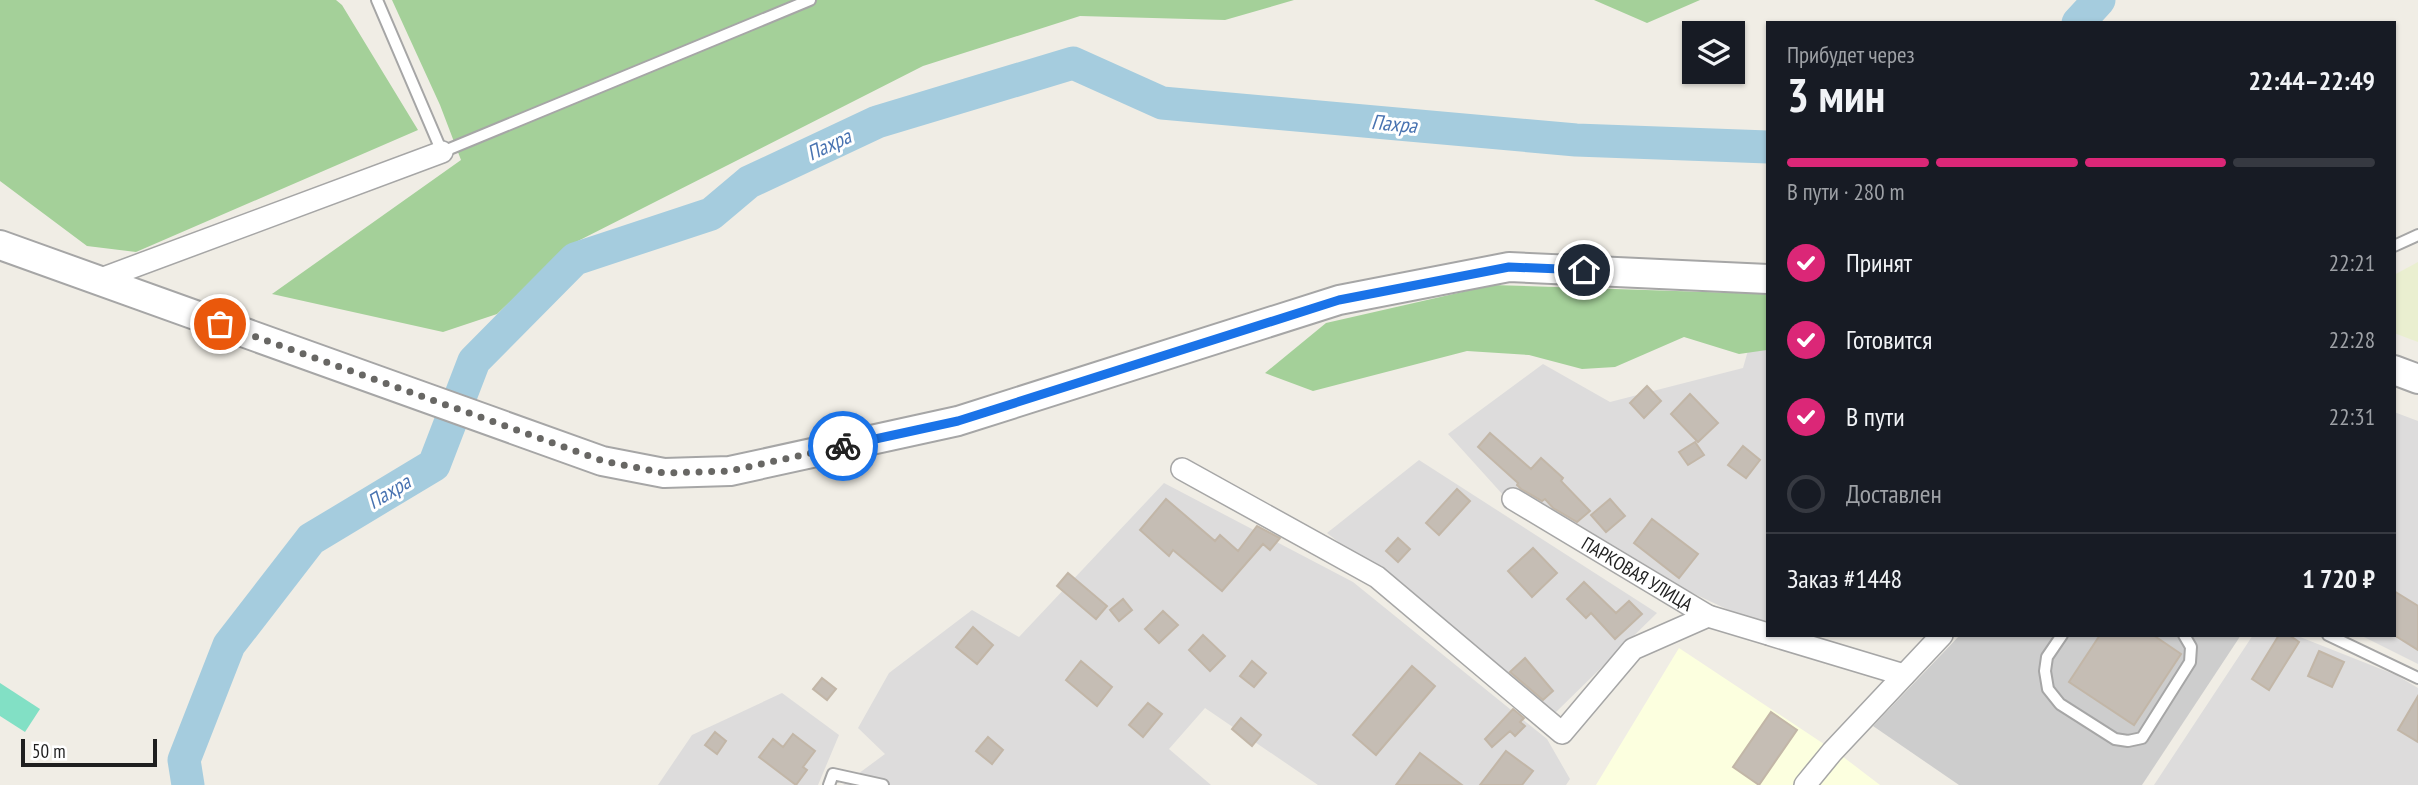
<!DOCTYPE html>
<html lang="ru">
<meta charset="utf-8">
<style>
body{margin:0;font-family:"PT Sans Narrow",sans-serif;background:#242831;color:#f1f3f6;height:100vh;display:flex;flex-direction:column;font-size:26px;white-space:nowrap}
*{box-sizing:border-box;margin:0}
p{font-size:23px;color:#9ea1a6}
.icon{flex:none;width:38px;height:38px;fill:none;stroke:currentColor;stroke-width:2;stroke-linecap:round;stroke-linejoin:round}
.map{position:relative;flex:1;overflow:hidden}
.sheet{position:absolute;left:1766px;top:21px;width:630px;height:616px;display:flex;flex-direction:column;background:#171b24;border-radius:0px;box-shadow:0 2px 5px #0004}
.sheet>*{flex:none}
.fabs{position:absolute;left:1682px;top:21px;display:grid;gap:14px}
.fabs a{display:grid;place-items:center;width:63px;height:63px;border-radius:0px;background:#171b24;box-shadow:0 2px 5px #0004;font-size:35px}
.scale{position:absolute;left:21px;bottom:18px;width:136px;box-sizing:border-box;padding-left:7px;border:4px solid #1f1f1f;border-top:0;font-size:19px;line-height:24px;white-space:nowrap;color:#1f1f1f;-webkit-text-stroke:5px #fff;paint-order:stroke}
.pin{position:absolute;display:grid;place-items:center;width:60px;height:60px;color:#fff;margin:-30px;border:4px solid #fff;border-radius:50%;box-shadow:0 2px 7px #0007}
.courier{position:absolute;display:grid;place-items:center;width:70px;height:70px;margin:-35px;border:5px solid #1a73e8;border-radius:50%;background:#fff;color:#222;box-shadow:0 2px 9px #0007}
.overview em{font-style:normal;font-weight:800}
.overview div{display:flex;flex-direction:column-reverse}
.overview{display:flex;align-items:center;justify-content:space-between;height:119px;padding:0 21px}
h1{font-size:46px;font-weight:800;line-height:52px}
.bar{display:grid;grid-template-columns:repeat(4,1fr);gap:10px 7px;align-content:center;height:84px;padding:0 21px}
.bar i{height:9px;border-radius:5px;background:#363941}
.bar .selected{background:#db2777}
.bar p{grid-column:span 4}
.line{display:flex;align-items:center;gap:18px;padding:0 21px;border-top:2px solid #363941}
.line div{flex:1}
ol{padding:0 21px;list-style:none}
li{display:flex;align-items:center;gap:21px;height:77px}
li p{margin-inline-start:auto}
li .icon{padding:7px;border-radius:50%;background:#db2777;color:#fff;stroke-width:4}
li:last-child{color:#9ea1a6}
li i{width:38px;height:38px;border:4px solid #363941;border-radius:50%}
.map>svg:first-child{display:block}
</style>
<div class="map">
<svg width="2418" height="785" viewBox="0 0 2418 785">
<rect width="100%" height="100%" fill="#f0ede5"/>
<!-- residential -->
<path fill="#dddcdc" d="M1753,333H1767V628L1684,589L1504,496L1448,434L1543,364L1610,402L1743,368Z
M2394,412L2418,421V664L2360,635H2394Z
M1419,460L1657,613L1555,713L1327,533Z
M1164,483L1353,582L1547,739L1570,779L1566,785H1318L1205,708L1169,749L1211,785H843L885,754L858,728L889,673L972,610L1019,637Z
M2253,635H2295L2396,675L2418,688V785H2154Z
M782,693L839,735L818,785H658L692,735Z"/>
<!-- education -->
<path fill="#fcffdf" d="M1679,648L1842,756L1880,785H1596Z"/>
<!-- religious -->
<path fill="#cdcdcd" d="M1960,635H2241L2142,785H1959L1873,726Z"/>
<!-- farmland -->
<path fill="#eaefd0" d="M2418,262V342L2394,333V275Z"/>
<!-- forest -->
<path fill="#a4d099" d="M0,0H336L342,5L418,130L136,252L87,246L0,181Z
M392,0H1294L1225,20L1080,16L923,66L572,244L497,314L443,332L272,294L461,160L440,105Z
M1594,0H1700L1647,23Z
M1493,285L1767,294V350L1739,354L1684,337L1615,367L1582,369L1529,355L1467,351L1313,391L1265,373L1326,323Z"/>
<!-- pitch -->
<path fill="#82e0c5" d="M0,683L40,709L25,732L0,716Z"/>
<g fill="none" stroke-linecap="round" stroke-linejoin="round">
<!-- river -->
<path stroke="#a5ccde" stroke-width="33" d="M2078,23L2099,0
M188,785L184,760L229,645L311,539L434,465L474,361L575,259L711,214L749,182L877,122L1073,63L1162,103L1576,140L1768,147"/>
</g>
<!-- building -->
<path fill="#c5bdb4" stroke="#c2b6a7" stroke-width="2" d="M1647,386L1661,401L1644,418L1630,403Z
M1690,394L1718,423L1698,442L1671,414Z
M1490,433L1531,469L1541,458L1563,478L1561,481L1590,511L1577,522L1553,508L1545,499L1542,501L1521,489L1517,485L1518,483L1478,447Z
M1695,442L1704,455L1688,465L1679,452Z
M1743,446L1760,460L1746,478L1728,465Z
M1457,489L1470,501L1439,535L1426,523Z
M1166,499L1215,541L1220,535L1238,551L1257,526L1280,538L1270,550L1263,544L1222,591L1173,550L1169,556L1140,530Z
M1610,499L1625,516L1606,532L1591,515Z
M1652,519L1698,554L1679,578L1634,543Z
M1398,538L1410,549L1398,562L1386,551Z
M1533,548L1557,573L1532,597L1508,571Z
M1068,573L1107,606L1096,619L1057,586Z
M1584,582L1616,613L1629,601L1642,614L1615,639L1591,613L1586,618L1567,599Z
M2394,591L2418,606V650L2394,635Z
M1123,599L1132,610L1119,621L1110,610Z
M1163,611L1178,625L1159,643L1145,629Z
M973,627L993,645L977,664L956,647Z
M1203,635L1225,656L1210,671L1189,650Z
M2100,635H2153L2181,654L2134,725L2069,682Z
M2279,635H2289L2299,642L2269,690L2252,679Z
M2319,651L2344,662L2332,687L2308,676Z
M1525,658L1553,691L1543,700L1510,672Z
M1081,661L1112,687L1097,706L1066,680Z
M1252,661L1266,673L1254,687L1240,676Z
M1412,666L1435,686L1376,755L1353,735Z
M822,678L836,689L827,700L813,689Z
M2418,696V742L2398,730Z
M1148,703L1162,714L1143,737L1129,725Z
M1513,709L1524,718L1520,722L1525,726L1515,736L1510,731L1492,747L1485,739Z
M1771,712L1797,730L1759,785L1733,767Z
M1241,718L1261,735L1252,746L1232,729Z
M715,732L726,741L717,754L705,745Z
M793,734L815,751L803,767L807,770L796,785L759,757L773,739L783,747Z
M988,737L1003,750L992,764L976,751Z
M1506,751L1533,771L1522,785H1480Z
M1420,753L1462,785H1396Z"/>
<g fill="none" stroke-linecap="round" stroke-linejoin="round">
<defs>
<path id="service" d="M377,0L442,152L810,0
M2394,246L2418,235
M2062,635L2047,657L2045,671L2048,689L2060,704L2115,739L2128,741L2142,738L2190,662L2191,647L2184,635
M2328,635L2418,678
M829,785L833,774L883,785"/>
<g id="minor">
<path d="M98,280L442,152"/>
<path d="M1182,469L1377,577L1562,733L1633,649L1708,616"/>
<path id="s1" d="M1513,499L1708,616L1768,634"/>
<path d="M1771,635L1904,675"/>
<path d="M1805,785L1832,752L1942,635"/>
</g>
<path id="tertiary" d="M0,245L602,461L664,473L730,471L958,421L1339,300L1509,267L1768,279
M2394,370L2418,379"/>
</defs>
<!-- service casing -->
<use href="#service" stroke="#a6a6a6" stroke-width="14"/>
<!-- minor casing -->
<use href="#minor" stroke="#a6a6a6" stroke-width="24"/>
<!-- tertiary casing -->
<use href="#tertiary" stroke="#a6a6a6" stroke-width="32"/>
<!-- service -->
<use href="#service" stroke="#fff" stroke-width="10"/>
<!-- minor -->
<use href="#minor" stroke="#fff" stroke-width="21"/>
<!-- tertiary -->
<use href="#tertiary" stroke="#fff" stroke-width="28"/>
</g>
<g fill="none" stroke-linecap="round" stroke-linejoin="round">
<!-- done -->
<path stroke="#686764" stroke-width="7" stroke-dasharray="0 12.6" d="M220,324L603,461L664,473L730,471L843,446"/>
<!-- route -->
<path stroke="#1a73e8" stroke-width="9" d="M843,446L958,421L1339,300L1509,267L1584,270"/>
</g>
<g text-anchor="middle" stroke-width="6" stroke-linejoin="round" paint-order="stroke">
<!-- street labels -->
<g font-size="19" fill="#1f1f1f" stroke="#fff">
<text dy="7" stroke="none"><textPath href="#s1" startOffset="145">ПАРКОВАЯ УЛИЦА</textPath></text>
</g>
<!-- water labels -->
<g font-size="21" font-style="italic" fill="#4973b1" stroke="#fff">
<text transform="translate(1394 124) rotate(5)" y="7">Пахра</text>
<text transform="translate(829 145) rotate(-25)" y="7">Пахра</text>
<text transform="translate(389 492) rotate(-31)" y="7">Пахра</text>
</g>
</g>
</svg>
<div class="fabs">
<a><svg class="icon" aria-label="layers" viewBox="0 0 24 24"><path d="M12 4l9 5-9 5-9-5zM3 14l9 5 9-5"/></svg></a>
</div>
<div class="scale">50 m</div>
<div class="pin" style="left:220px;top:324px;background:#ea580c"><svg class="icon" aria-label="bag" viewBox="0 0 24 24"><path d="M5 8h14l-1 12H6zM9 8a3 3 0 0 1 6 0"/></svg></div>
<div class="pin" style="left:1584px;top:270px;background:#1f2937"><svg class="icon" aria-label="home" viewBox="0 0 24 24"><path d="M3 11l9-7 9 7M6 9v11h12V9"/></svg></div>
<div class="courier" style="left:843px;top:446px"><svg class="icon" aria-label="bike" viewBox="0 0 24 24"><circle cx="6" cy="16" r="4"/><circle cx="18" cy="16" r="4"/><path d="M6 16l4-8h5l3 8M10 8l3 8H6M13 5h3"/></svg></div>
<section class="sheet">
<div class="overview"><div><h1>3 мин</h1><p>Прибудет через</p></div><em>22:44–22:49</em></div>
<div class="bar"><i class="selected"></i><i class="selected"></i><i class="selected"></i><i></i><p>В пути · 280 m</p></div>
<ol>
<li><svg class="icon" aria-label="check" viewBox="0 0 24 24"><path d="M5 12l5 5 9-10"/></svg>Принят<p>22:21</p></li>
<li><svg class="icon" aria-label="check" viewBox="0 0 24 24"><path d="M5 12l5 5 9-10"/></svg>Готовится<p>22:28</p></li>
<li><svg class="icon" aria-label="check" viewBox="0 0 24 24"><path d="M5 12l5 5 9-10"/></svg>В пути<p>22:31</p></li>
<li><i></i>Доставлен</li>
</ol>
<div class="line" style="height:91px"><div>Заказ #1448</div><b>1 720 ₽</b></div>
</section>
</div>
